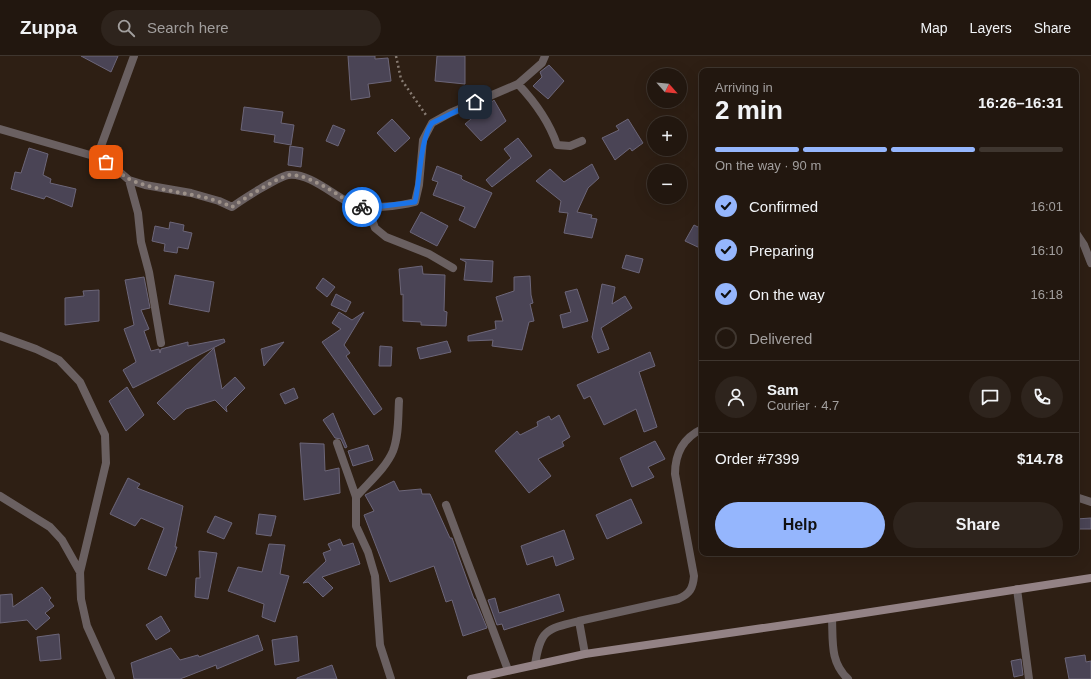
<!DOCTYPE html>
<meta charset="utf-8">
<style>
body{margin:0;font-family:Helvetica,sans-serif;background:#2e241d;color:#f1f3f6;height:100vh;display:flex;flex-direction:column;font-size:15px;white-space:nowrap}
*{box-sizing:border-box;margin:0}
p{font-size:13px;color:#a29f9e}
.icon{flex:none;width:22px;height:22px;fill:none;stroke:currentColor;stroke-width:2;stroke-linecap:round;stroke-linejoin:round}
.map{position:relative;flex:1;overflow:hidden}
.drawer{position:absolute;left:699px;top:12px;width:380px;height:488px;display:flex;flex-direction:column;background:#22170f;border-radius:8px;box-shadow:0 4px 16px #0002,0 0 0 1px #3f362f}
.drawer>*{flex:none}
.needle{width:26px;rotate:117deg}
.controls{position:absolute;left:647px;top:12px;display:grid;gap:8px}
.controls a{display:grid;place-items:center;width:40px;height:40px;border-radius:50%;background:#22170f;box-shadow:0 4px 16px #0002,0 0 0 1px #3f362f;font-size:20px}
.pin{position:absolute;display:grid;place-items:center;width:34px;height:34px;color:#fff;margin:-17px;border-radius:8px;box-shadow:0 2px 6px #0006}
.courier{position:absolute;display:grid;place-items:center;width:40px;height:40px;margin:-20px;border:3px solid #1a73e8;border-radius:50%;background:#fff;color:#222;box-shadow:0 1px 5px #0007}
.summary em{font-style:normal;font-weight:600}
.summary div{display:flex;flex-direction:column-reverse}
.summary{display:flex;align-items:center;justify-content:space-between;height:68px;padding:0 16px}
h1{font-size:26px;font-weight:600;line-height:30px}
.bar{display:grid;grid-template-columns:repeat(4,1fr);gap:6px 4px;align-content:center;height:48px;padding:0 16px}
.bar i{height:5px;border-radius:3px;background:#3f362f}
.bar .selected{background:#95b6fd}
.bar p{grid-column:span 4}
.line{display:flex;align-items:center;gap:10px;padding:0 16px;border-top:1px solid #3f362f}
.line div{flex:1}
.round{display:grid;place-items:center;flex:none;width:42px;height:42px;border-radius:21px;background:#2e241d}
ol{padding:0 16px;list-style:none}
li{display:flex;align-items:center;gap:12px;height:44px}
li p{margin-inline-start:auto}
li .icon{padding:4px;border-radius:50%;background:#95b6fd;color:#111;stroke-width:4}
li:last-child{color:#a29f9e}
li i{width:22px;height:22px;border:2px solid #3f362f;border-radius:50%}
.cta{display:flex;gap:8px;margin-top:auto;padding:8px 16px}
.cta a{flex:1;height:46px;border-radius:24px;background:#95b6fd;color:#111;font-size:16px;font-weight:600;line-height:46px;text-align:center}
.cta a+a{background:#2e241d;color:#f1f3f6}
header{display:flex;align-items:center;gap:24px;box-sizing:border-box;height:56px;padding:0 20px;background:#22170f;border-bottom:1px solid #3f362f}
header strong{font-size:19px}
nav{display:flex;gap:22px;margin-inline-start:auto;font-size:14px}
.search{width:280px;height:36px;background:#2e241d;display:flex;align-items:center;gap:10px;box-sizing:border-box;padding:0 14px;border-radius:22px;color:#a29f9e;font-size:15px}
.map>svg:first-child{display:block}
</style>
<header>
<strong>Zuppa</strong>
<div class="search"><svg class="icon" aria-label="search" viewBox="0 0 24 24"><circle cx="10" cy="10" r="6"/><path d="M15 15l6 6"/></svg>Search here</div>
<nav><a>Map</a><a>Layers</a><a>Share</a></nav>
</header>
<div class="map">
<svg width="1091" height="623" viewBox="0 0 1091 623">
<rect width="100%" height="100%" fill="#2e1f14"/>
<!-- building -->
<path fill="#4a4455" stroke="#6c6679" d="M81,0H118L111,16Z
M348,0H375V3L388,2L391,25L368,28L370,41L351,44Z
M437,0H465V28L435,25Z
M549,9L564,25L548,43L533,30L542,21L540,16Z
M494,44L506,65L481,85L465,68Z
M244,51L283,56L281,67L294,69L291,89L274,86L275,79L241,74Z
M392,63L410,82L395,96L377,77Z
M628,63L643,87L632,95L630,92L615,104L602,82L619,74L616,70Z
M333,69L345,74L338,90L326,85Z
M518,82L532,100L492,131L486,124L511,102L504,93Z
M290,90L303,92L301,111L288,109Z
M29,92L48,98L43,119L51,123L50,127L76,133L72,151L46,140L44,143L11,133L15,116L21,117Z
M592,108L599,122L588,132L577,156L592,159L591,162L597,163L592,182L564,177L568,157L559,156L561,145L536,125L550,113L564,126Z
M437,110L462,120L461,122L463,124L492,137L475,172L459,164L465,151L433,139L438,126L432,124Z
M421,156L448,170L437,190L410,176Z
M170,166L184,169L183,175L192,177L188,193L178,191L177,197L164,195L165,188L152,185L155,170L169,173Z
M694,169L702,173V193L685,185Z
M626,199L643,203L639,217L622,212Z
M460,203L493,205L492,226L464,224L466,206Z
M422,210L423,218L445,219L444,255L447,256L446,270L421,269V266L403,265V238L401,239L399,213Z
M175,219L214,226L209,256L169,248Z
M530,220L531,239L533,247L530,248L534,265L529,266L522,294L492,290L493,284L468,285V280L496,273L495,265H503L496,241L514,235V221Z
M144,221L150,252L141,254L149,273L144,275L151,295L159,293L160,297L161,293L188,286V290L224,283L225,286L133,332L123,314L136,306L124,273L134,269L125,224Z
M323,222L335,231L327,241L316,232Z
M602,228L615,231L612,248L625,240L632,252L601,272L609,293L598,297L592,281Z
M577,233L588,265L563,272L560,259L571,256L565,236Z
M99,234V265L65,269V242L84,240L83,235Z
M336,238L351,246L346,256L331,249Z
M339,256L352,264L364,256L344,289L350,297L346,300L382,353L374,359L322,286L341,273L332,267Z
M447,285L451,296L420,303L417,292Z
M284,286L264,310L261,293Z
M380,290L392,291L391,310H379Z
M214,292L222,333L235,321L245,332L226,351L227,356L215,344L186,353L174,364L157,347Z
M650,296L655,310L639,316L657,371L644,376L636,353L604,369L590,340L584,343L577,329Z
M127,331L144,359L126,375L109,345Z
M294,332L298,342L285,348L280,338Z
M333,357L347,391L345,392L341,383L335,382L323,364Z
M559,359L570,381L562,386L564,390L538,403L551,420L529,437L495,395L517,375L520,379L538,370L537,366L549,360L551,364Z
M655,385L665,403L648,411L654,421L632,431L620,402Z
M300,387L324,388L325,415L339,412L340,437L304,444Z
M368,389L373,404L353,410L348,395Z
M128,422L140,428L137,432L183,450L175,491H177L166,520L148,513L164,472L141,462L135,470L110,458Z
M394,425L399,435L421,433L422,438H430L450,482H452L474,543H475L487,572L463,580L452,544L446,546L434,510L390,526L364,459L374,455L365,439Z
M631,443L642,467L607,483L596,459Z
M259,458L276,460L271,480L256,478Z
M215,460L232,467L224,483L207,476Z
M1091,462V473H1076V463Z
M564,474L574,503L556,510L553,500L527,509L521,490Z
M340,483L343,490L353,487L360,508L322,521L333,532L323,541L308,526L303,527L326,505L323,497L331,494L328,488Z
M269,488L285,489L280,518L289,520L275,566L262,561L264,548L228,535L238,511L262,516Z
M199,495L217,497L208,543L195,541L196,522H200Z
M42,531L51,542L49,544L54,550L45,557L50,562L36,574L27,564L0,567V539L12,538L13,551Z
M559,538L564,555L504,574L502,568L497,569L488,544L495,542L499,557Z
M161,560L170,575L156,584L146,569Z
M59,578L61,603L40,605L37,581Z
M258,579L263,594L217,613L216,609L180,623H134L131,607L171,592L180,604L198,599L199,601Z
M297,580L299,605L275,609L272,584Z
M1085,599L1086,606L1091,605V623H1069L1065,602Z
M1021,603L1023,619L1014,621L1011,605Z
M332,609L337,623H297V622Z"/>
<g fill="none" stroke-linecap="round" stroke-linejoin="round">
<!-- path -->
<path stroke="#887c73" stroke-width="2.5" stroke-dasharray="2 3" stroke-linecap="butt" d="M396,0L401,23L426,59"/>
<!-- minor -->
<path stroke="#6a6061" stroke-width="8" d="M518,28C535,46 549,65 557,89L570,90L582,85
M0,73L97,101L115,112L129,124L145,129L191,137L219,145L232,151C243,143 276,122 288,119C309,116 334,140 352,148C366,154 400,150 415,146L419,129L423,84L432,67L450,57L518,28L542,7L545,0
M97,101L134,0
M129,124L138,157L141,186L149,216L161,287
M368,152L375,172L386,181L429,198L453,212
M1076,177L1084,189L1091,207
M0,280L36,293L59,304L80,326L105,379L106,407L80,516L81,543L87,570L111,623
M337,387L356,441V470L368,496L375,520L380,589L391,623
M0,440L50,471L62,484L80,516
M356,441C368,427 386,412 393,395C399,379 398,361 399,345
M1076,441L1091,446
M446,449L508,614
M1017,533L1029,623
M832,562C833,586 830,606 848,623
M585,598L579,565L678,543C690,538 693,532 694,520L675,418C675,397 683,382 702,373
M535,609C540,574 546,573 579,565"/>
<!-- secondary -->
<path stroke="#938285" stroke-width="8" d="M471,623L585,598L832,562L1091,522"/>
</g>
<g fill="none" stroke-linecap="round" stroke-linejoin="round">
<!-- done -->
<path stroke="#9d9189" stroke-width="4" stroke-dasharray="0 7.2" d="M106,106C115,111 122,120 131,124C164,138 198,135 232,151C242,144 278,121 289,119C301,118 316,126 327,132C339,139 349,147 362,151"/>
<!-- route -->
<path stroke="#1a73e8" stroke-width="5" d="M362,151L368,152L415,146C420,125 420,83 432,67L475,46"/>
</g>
</svg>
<div class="controls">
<a><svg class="needle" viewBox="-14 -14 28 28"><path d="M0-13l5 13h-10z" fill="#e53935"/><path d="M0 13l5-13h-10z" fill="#a29f9e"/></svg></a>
<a>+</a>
<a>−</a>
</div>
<div class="pin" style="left:106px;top:106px;background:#ea580c"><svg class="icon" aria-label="bag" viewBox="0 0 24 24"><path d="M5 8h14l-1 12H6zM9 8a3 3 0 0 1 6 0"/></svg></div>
<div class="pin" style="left:475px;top:46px;background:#1f2937"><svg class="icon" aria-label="home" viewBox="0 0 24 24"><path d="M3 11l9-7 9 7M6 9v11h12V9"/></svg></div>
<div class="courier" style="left:362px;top:151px"><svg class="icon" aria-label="bike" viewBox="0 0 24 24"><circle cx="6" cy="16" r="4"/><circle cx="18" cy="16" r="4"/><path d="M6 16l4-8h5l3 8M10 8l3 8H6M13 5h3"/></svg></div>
<section class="drawer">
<div class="summary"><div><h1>2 min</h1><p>Arriving in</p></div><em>16:26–16:31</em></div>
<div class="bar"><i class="selected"></i><i class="selected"></i><i class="selected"></i><i></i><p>On the way · 90 m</p></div>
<ol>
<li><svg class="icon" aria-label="check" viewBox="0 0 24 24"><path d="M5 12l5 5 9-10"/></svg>Confirmed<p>16:01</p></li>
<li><svg class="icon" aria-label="check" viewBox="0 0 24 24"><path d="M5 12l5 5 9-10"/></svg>Preparing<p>16:10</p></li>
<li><svg class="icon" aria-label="check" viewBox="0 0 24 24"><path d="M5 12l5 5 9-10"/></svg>On the way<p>16:18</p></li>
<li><i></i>Delivered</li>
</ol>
<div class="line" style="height:72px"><a class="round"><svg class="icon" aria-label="person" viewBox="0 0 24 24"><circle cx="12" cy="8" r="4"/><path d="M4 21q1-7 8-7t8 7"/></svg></a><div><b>Sam</b><p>Courier · 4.7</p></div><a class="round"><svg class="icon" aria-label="chat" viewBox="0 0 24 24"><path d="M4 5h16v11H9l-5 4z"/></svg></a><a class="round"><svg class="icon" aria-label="phone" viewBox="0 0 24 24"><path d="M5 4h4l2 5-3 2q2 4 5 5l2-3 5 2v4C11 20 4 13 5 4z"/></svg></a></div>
<div class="line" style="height:52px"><div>Order #7399</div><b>$14.78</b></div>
<div class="cta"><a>Help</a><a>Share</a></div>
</section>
</div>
